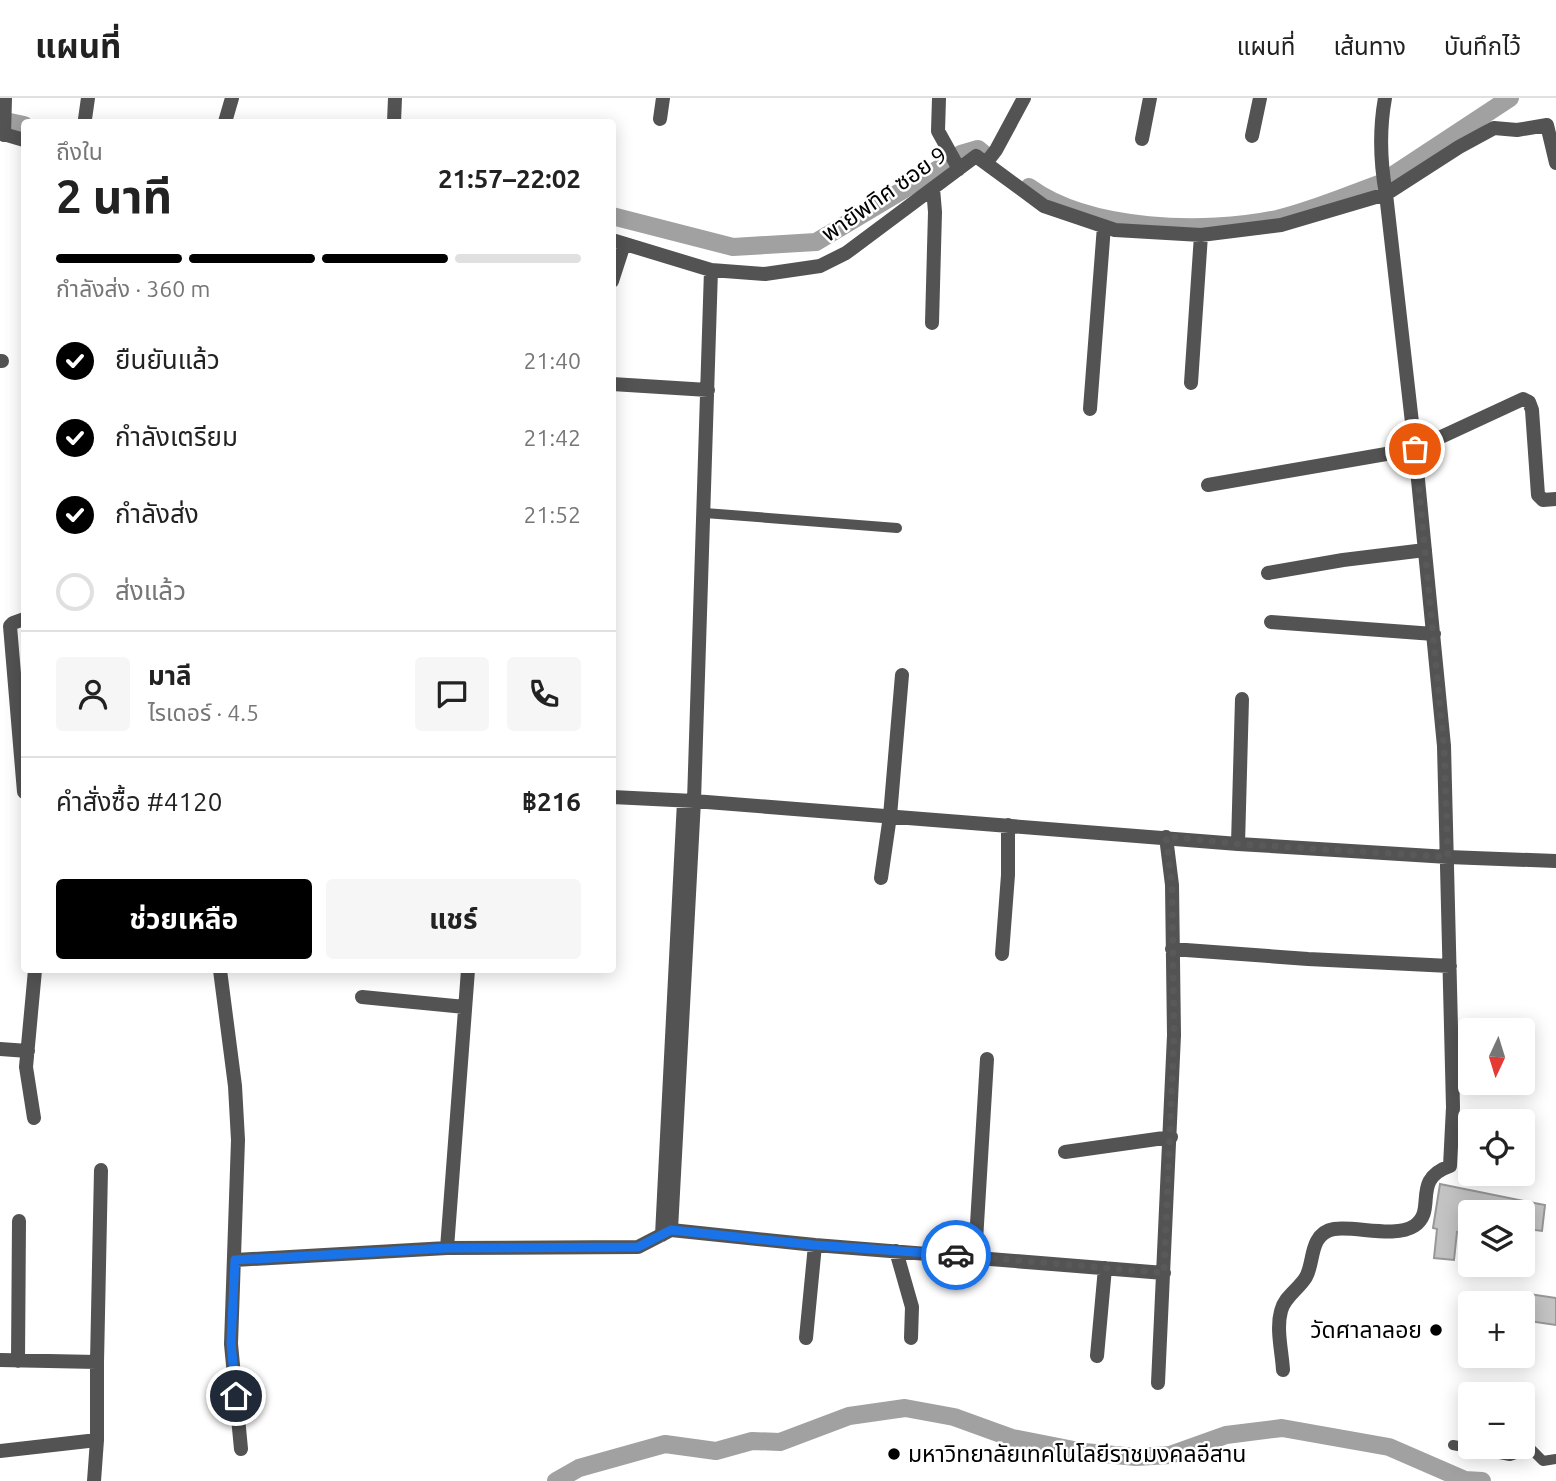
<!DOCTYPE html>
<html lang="th">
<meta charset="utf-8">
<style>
body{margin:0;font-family:Ubuntu,"Noto Sans Thai",sans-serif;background:#f6f6f6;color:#222;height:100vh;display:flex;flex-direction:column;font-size:26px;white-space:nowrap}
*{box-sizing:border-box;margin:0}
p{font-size:23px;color:#767676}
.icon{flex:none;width:38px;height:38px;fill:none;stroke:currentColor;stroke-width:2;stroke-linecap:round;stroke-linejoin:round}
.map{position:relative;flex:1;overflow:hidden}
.side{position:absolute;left:21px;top:21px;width:595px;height:854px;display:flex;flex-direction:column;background:#fff;border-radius:7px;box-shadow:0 4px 18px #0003}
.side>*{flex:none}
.needle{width:46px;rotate:184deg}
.buttons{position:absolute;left:1458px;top:920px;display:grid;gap:14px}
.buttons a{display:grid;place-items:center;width:77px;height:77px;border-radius:7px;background:#fff;box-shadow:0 4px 18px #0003;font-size:35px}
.pin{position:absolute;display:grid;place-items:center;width:60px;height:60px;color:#fff;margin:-30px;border:4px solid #fff;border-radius:50%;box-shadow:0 2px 7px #0007}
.courier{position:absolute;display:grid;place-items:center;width:70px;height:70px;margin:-35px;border:5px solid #1a73e8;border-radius:50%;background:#fff;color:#222;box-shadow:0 2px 9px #0007}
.headline em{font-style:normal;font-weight:700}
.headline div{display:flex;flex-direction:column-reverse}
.headline{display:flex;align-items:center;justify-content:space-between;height:119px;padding:0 35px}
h1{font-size:46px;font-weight:700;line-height:52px}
.bar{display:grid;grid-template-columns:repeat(4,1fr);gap:10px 7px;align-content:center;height:84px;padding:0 35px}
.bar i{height:9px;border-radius:5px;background:#e0e0e0}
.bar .selected{background:#000}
.bar p{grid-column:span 4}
.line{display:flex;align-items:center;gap:18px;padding:0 35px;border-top:2px solid #e0e0e0}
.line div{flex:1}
.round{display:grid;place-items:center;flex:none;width:74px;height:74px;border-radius:7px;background:#f6f6f6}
ol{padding:0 35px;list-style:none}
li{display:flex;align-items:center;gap:21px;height:77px}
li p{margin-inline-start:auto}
li .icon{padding:7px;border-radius:50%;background:#000;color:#fff;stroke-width:4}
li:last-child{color:#767676}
li i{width:38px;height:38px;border:4px solid #e0e0e0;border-radius:50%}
.cta{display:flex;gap:14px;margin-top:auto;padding:14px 35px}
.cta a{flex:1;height:80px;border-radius:7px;background:#000;color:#fff;font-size:28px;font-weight:700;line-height:80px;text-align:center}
.cta a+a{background:#f6f6f6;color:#222}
header{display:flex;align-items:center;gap:42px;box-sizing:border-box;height:98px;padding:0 35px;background:#fff;border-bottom:2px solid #e0e0e0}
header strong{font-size:33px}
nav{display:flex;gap:38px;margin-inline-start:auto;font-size:24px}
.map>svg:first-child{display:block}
</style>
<header>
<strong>แผนที่</strong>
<nav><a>แผนที่</a><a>เส้นทาง</a><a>บันทึกไว้</a></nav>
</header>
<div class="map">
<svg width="1556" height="1383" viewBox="0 0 1556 1383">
<rect width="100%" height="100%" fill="#fff"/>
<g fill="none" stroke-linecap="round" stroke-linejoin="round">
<!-- canal -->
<path stroke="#a1a1a1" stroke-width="18" d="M10,24L24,27
M961,56L978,51L984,56
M1390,79L1510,0
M1029,89C1089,133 1205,136 1277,121C1311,113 1346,98 1379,86
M612,118L733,149L816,144L950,64
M556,1383L579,1370L665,1346L716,1353L752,1343L780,1344L849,1318L905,1310L954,1319L1012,1340L1084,1354L1136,1359L1170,1357L1226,1337L1282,1330L1389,1349L1465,1382L1482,1383"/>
</g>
<!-- building -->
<path fill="#c3c3c3" stroke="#979797" stroke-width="2" d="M1440,1086L1524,1103L1522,1115H1470V1136L1457,1134L1454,1162L1434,1160L1437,1131L1433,1130Z
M1529,1104L1545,1107L1542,1133L1526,1131Z
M1522,1195L1556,1200V1227L1522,1222Z"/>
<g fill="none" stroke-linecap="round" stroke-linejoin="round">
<!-- lane -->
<path stroke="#535353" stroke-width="10" d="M705,415L897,430
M1453,1347L1510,1358L1531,1351L1543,1363L1556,1361"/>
<!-- street -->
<path stroke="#535353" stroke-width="14" d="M939,0L938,33L959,71
M85,21L88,0
M660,21L663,0
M225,24L232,0
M394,24L395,0
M0,35L24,42
M4,37L5,0
M1252,38L1260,0
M1142,41L1150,0
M986,65L996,52L1024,0
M612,142L711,172L765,176L820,168L846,155L976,58L1044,108L1115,132L1201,137L1281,127L1386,96L1459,49L1494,30L1517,32L1547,27L1556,65
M612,183L624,146
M932,225L935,114L933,90
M0,263H2
M1191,285L1201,137
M612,286L708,292
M1090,311L1104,128
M1208,387L1415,351L1523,301L1529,304L1532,312L1538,397L1543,402L1556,401
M1268,475L1343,462L1425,452
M24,521L13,525L10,528L24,694
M1271,524L1434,536
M612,699L694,703L1238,746L1448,759L1556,763
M1238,746L1242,601
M881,780L890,718L902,577
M1172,851L1308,861L1450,868
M1002,856L1008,777V727
M220,872L235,988L238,1042L231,1246L241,1351
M362,899L465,909
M0,951L28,953
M34,1020L26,969L35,872
M1065,1054L1171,1039
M671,1132L694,703L711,172
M662,1137L684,703
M447,1150L468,872
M896,1153L912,1209L911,1240
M975,1159L987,961
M235,1162L447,1150L638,1149L671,1132L815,1147L1164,1175
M806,1240L815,1147
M1097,1258L1105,1170
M0,1262L97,1264V1342L94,1383
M18,1263L19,1123
M97,1264L101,1072
M1283,1272C1282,1254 1276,1231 1281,1213C1284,1199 1299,1191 1306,1179C1312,1168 1311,1154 1317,1143C1321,1136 1327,1132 1334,1131C1356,1128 1396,1140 1414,1128C1438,1112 1410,1082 1450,1068L1453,1009L1444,648L1415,351L1386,96C1380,63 1379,33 1385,0
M1158,1285L1174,937L1172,787L1166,739
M0,1353L97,1342"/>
</g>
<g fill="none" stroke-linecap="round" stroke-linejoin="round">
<!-- done -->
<path stroke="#595959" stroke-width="7" stroke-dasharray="0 12.6" d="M956,1157L1164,1175L1174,937L1172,786L1166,738L1238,746L1448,759L1444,648L1415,351"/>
<!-- route -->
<path stroke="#1a73e8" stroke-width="9" d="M236,1298L231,1245L235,1162L447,1150L638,1149L671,1132L814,1147L956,1157"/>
</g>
<!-- markers -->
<g fill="#000" stroke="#fff" stroke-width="2.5">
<circle cx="1436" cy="1232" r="7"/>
<circle cx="894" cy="1356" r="7"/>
</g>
<g text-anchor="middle" stroke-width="5" stroke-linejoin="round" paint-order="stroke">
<!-- street labels -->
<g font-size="23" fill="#000" stroke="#fff">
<text transform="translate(884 96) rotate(-35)" y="8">พายัพทิศ ซอย 9</text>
</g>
<!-- poi labels -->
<g font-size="23" fill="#000" stroke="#fff" text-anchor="end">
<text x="1422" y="1240">วัดศาลาลอย</text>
<text x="908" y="1364" text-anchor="start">มหาวิทยาลัยเทคโนโลยีราชมงคลอีสาน</text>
</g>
</g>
</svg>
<div class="buttons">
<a><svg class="needle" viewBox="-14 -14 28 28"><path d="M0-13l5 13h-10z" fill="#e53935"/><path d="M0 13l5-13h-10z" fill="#767676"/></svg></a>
<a><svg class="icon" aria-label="locate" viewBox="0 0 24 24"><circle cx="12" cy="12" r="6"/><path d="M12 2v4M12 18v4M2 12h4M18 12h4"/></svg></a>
<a><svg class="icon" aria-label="layers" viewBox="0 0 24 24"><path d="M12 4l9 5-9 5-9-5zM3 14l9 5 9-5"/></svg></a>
<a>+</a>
<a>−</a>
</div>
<div class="pin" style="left:1415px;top:351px;background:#ea580c"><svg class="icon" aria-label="bag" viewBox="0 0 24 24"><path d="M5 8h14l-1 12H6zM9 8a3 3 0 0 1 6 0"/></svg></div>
<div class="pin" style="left:236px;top:1298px;background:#1f2937"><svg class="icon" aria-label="home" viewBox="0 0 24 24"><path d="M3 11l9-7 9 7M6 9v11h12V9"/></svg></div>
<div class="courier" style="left:956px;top:1157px"><svg class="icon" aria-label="car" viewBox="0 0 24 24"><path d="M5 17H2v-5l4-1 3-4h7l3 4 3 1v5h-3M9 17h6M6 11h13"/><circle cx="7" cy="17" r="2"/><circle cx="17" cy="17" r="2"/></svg></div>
<section class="side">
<div class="headline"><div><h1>2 นาที</h1><p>ถึงใน</p></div><em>21:57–22:02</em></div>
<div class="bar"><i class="selected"></i><i class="selected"></i><i class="selected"></i><i></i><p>กำลังส่ง · 360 m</p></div>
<ol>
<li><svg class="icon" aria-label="check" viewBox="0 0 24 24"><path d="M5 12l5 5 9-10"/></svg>ยืนยันแล้ว<p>21:40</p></li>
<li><svg class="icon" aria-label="check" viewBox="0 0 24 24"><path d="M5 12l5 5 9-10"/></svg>กำลังเตรียม<p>21:42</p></li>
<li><svg class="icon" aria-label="check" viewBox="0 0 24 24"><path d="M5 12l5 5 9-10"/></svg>กำลังส่ง<p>21:52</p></li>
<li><i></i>ส่งแล้ว</li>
</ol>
<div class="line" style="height:126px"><a class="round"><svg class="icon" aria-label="person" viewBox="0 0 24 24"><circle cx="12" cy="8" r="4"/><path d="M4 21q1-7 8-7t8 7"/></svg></a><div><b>มาลี</b><p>ไรเดอร์ · 4.5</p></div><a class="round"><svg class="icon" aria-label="chat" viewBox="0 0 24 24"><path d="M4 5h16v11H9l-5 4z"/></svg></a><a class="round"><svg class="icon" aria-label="phone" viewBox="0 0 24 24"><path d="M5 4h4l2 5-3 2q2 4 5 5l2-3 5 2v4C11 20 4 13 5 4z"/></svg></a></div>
<div class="line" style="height:91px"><div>คำสั่งซื้อ #4120</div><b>฿216</b></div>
<div class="cta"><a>ช่วยเหลือ</a><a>แชร์</a></div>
</section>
</div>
